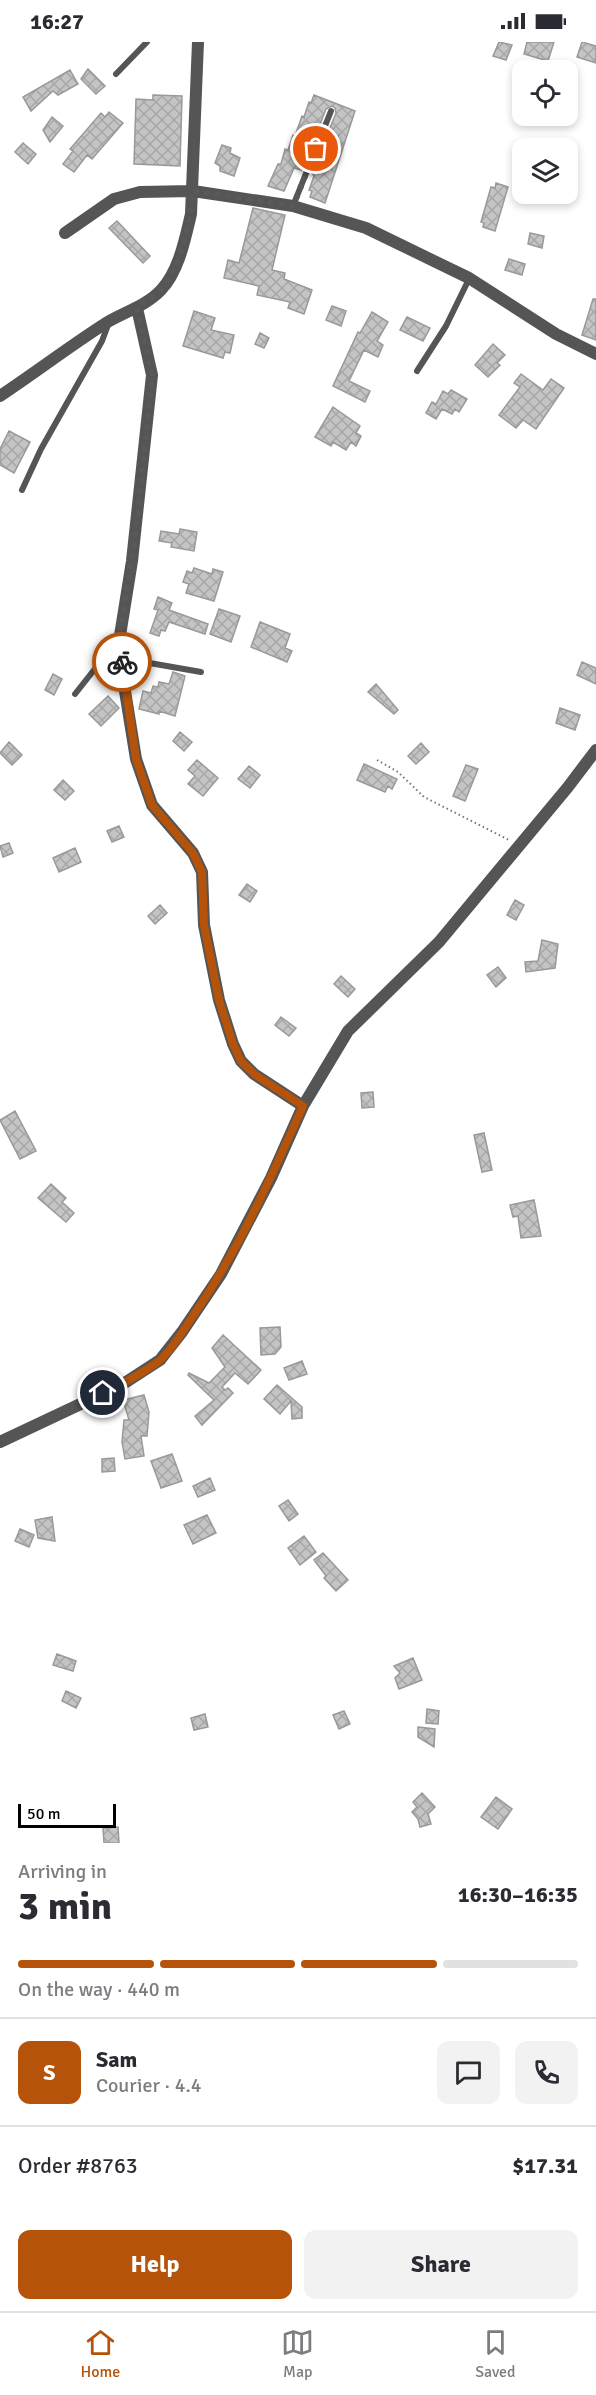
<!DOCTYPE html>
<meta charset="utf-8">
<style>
body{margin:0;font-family:Signika,sans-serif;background:#f2f2f3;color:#2b2b33;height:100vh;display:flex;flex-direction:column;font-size:22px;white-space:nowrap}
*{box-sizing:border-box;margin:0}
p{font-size:20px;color:#7c7c81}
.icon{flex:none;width:33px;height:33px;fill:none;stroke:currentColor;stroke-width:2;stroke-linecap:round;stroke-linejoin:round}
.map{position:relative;height:1801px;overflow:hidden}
.details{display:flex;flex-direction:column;background:#fff;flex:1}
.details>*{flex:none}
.controls{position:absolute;left:512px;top:18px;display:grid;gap:12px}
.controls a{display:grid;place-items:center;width:66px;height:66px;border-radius:12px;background:#fff;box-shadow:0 3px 9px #0003;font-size:30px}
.scale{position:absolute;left:18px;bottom:15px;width:98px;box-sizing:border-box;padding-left:6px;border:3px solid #000;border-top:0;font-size:16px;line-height:21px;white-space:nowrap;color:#000;-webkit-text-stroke:4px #fff;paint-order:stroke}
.pin{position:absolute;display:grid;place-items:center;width:51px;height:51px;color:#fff;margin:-26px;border:3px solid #fff;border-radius:50%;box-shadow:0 2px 6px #0007}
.courier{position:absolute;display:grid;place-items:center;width:60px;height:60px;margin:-30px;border:4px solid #b45309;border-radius:50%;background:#fff;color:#222;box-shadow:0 2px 8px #0007}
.head em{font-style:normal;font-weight:800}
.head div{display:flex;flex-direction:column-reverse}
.head{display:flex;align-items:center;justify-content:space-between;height:102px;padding:0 18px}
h1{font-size:39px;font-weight:800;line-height:45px}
.bar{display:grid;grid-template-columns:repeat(4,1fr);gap:9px 6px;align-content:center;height:72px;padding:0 18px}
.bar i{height:8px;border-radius:4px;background:#e1e1e2}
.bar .selected{background:#b45309}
.bar p{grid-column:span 4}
.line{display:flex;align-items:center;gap:15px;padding:0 18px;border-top:2px solid #e1e1e2}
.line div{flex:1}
.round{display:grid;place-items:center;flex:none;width:63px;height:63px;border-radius:12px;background:#f2f2f3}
.primary-button{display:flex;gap:12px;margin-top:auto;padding:12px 18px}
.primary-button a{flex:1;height:69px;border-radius:12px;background:#b45309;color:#fff;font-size:24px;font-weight:800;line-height:69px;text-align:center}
.primary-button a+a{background:#f2f2f3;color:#2b2b33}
.status{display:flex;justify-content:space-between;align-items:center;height:42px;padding:0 30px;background:#fff;direction:ltr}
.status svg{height:16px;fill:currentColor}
.tabs{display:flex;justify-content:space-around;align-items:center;height:84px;border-top:2px solid #e1e1e2;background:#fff;font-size:16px;color:#7c7c81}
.tabs a{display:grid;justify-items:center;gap:3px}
.tabs .selected{color:#b45309}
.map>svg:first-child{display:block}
</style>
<div class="status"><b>16:27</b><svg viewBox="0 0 49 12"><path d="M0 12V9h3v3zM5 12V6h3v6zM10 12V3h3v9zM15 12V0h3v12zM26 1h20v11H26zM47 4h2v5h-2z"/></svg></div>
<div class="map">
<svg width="596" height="1801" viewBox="0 0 596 1801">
<defs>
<pattern id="building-cross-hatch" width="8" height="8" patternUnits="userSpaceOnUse" patternTransform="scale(1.5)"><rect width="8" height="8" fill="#c4c4c4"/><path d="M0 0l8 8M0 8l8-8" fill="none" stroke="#a7a7a7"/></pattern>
</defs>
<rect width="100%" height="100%" fill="#fff"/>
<!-- building -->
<path fill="url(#building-cross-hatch)" stroke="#999" stroke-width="1.5" d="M499,0L512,3L506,18L493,14Z
M527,0H554L548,19L524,12Z
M582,0L596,4V21L577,15Z
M88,27L105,44L96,52L81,37Z
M70,28L78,42L58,53L53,49L31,69L23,55Z
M153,53L182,54L180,124L134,122L136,57L153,58Z
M314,53L355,69L325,161L310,155L312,149L309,148L314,134L312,131L336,71L335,66L332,64L326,67L302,128L294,126L284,149L268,144L278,122H281L285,107L288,108L293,93L295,94L302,74L304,75L309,60L311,61Z
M109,70L123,81L92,117L87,113L74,130L63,122L73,109L70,107L101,71L105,75Z
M52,75L63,84L50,100L43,88Z
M23,101L36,112L28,122L15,110Z
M222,103L231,106L230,111L240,116L234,134L220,129V124L215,121Z
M496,141L508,145L495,189L483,185L484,181L481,180L491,145L495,146Z
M253,166L285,173L272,228L285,231L284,237L312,248L304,272L288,266L290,260L257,253L259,244L224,236L228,218L239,221Z
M117,179L150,214L143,221L109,186Z
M530,191L544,194L542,206L528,202Z
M509,217L525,222L522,233L505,228Z
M593,257H596V298L582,293Z
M332,264L346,269L341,284L326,278Z
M194,269L215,276L211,288L234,293L230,311L225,310L223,316L183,304Z
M372,270L388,280L377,299L383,303L378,315L364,308L349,339L370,349L365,360L333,344L358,290L360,291Z
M407,275L430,286L423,299L400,288Z
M260,291L269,296L264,306L255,302Z
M493,302L505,313L497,321L500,323L488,335L475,323Z
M521,332L543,348L551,337L564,346L536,387L523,378L516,386L499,373L520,345L514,341Z
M451,348L467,357L459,370L455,367L452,372L442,367L436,377L426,371L432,360L436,362L443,349L448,352Z
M333,365L360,384L356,391L361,394L356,404L351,400L346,408L333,400L331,404L315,395Z
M9,389L30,400L14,431L0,423V407Z
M180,487L197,490L194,509L171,505L172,501L159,499L161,489L179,492Z
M194,526L212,532L213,527L223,530L214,559L186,551L189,542L183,540L187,529L192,531Z
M158,555L172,561L169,568L208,582L205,592L169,580L165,589L161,588L159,594L150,591L158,568L154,567Z
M219,567L240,574L231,600L210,592Z
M260,580L290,592L285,606L292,609L287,620L251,605Z
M582,620L596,626V642L577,633Z
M173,630L185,634L175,674L159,669V672L139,667L143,649L151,651L153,644L158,645L159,640L169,642Z
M53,632L62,637L54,653L45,648Z
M376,642L398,668L394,672L368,650Z
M108,654L119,666L101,684L89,672Z
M560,666L580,673L575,688L556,681Z
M180,690L192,700L184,709L173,699Z
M9,700L22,713L12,723L0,711Z
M421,701L429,710L416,722L408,714Z
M197,718L218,736L203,754L188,742L195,734L188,728Z
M364,722L397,737L392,747L388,744L385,750L357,738Z
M466,723L478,727L465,759L453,754Z
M249,724L260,733L250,746L238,737Z
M63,738L74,749L65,758L54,748Z
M119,784L124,795L112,800L107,789Z
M9,801L13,811L3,815L0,804Z
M75,806L81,820L59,830L53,816Z
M247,842L257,849L250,860L239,853Z
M515,858L524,863L516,878L507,873Z
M160,863L167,871L155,882L148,874Z
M542,898L558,902L555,926L526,930L525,920L538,919Z
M498,925L506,936L496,945L487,933Z
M341,934L355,947L348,955L334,942Z
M281,975L296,986L289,994L275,983Z
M373,1050L374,1065L362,1066L361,1051Z
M15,1069L36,1109L20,1117L0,1078Z
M484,1091L492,1128L482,1130L474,1093Z
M51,1142L66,1156L62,1160L74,1171L66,1180L38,1156Z
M534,1158L541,1194L521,1196L518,1174L513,1175L510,1163Z
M280,1285L281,1305L275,1312L261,1313L260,1286Z
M223,1293L261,1328L248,1342L235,1331L222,1345L225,1348L228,1346L233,1351L202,1383L195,1374L214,1358L188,1333L189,1331L209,1341L225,1325L212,1306Z
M302,1319L307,1332L289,1338L284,1326Z
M277,1343L302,1365V1376L292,1377L291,1359L280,1372L264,1357Z
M144,1353L149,1370L147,1394H141L144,1414L125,1417L122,1400L124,1378H129L123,1358Z
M172,1412L182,1439L161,1446L151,1419Z
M114,1416L115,1429L102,1430V1417Z
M210,1436L215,1448L198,1455L193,1444Z
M288,1458L298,1472L289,1479L279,1464Z
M207,1473L216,1491L193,1502L184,1483Z
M52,1475L55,1499L38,1496L35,1478Z
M20,1487L34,1493L29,1505L15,1499Z
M304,1494L316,1510L300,1523L288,1506Z
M323,1511L348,1538L336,1549L324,1536L326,1534L314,1518Z
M57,1612L76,1619L73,1629L53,1623Z
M413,1616L422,1638L399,1647L395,1636L400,1631L394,1624Z
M66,1649L81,1656L76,1666L62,1659Z
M427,1667L439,1669L438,1682L426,1681Z
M344,1669L350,1682L339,1687L333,1673Z
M205,1672L208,1685L194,1688L191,1676Z
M418,1685L435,1687L434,1705L418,1695Z
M422,1751L435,1765L428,1772L431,1782L420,1785L418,1777L412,1770L417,1765L413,1760Z
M496,1755L512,1767L498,1787L481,1775Z
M118,1785L119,1801H104L103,1786Z"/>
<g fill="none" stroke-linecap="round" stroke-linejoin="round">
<!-- path -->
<path stroke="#777" stroke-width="2" stroke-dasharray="1.5 3" stroke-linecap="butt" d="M377,718L398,730L424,755L509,798"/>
<!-- lane -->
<path stroke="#555" stroke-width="6" d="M116,32L147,0
M293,164L331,69
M417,329L446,284L469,237
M22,448L41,407L102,299L108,283
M121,616L201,630
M75,652L98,623L118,607"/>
<!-- street -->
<path stroke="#555" stroke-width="12" d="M65,191L114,157L140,150L193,149L293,164L366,186L469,236L556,292L596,312
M137,266L152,333L132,519L118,606L136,717L152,763L193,811L202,830L204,883L219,958L233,1002L241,1019L254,1032L303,1064
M0,354C36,330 70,304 106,281C124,270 146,264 161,248C179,229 185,197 191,172L198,0
M0,1400L123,1342L160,1318L182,1290L221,1232L271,1136L303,1064L348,989L439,900L568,745L596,708"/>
</g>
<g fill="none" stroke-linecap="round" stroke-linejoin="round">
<!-- done -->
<path stroke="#595959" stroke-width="6" stroke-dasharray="0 10.8" d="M122,620L118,606L138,472L152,333L137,266C145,260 156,254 162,246C183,219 190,182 193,149L293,164L316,107"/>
<!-- route -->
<path stroke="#b45309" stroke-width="8" d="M103,1351C122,1342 142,1332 159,1319C173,1307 184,1287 195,1271C239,1207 271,1136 303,1064L254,1032L241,1019L233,1002L219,958L204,883L202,830L193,811L152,763L136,717L122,620"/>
</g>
</svg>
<div class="controls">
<a><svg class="icon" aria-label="locate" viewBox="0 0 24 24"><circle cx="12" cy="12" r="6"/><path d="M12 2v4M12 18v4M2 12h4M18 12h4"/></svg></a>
<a><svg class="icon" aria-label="layers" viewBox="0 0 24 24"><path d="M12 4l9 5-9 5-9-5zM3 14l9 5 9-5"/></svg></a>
</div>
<div class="scale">50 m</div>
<div class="pin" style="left:316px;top:107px;background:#ea580c"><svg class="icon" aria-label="bag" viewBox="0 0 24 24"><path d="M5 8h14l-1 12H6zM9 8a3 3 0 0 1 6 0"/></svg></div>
<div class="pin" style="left:103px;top:1351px;background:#1f2937"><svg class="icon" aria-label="home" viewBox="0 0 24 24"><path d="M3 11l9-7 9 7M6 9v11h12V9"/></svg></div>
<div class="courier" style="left:122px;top:620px"><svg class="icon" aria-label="bike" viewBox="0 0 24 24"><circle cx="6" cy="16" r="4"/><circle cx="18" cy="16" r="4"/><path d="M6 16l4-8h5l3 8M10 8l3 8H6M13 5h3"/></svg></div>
</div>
<section class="details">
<div class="head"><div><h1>3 min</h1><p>Arriving in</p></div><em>16:30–16:35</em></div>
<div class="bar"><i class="selected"></i><i class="selected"></i><i class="selected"></i><i></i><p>On the way · 440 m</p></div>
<div class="line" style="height:108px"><b class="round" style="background:#b45309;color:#fff">S</b><div><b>Sam</b><p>Courier · 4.4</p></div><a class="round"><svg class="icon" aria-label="chat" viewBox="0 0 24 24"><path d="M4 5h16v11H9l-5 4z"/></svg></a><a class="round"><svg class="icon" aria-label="phone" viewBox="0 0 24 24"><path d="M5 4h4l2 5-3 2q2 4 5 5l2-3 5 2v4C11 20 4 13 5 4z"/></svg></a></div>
<div class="line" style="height:78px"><div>Order #8763</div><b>$17.31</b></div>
<div class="primary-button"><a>Help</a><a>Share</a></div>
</section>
<nav class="tabs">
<a class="selected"><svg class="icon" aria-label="home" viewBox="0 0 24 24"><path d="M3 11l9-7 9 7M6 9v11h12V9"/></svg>Home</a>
<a><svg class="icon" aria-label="map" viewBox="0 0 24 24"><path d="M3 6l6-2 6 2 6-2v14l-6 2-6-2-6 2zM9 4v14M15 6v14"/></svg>Map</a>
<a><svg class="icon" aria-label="saved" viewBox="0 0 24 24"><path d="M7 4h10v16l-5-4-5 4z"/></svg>Saved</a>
</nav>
